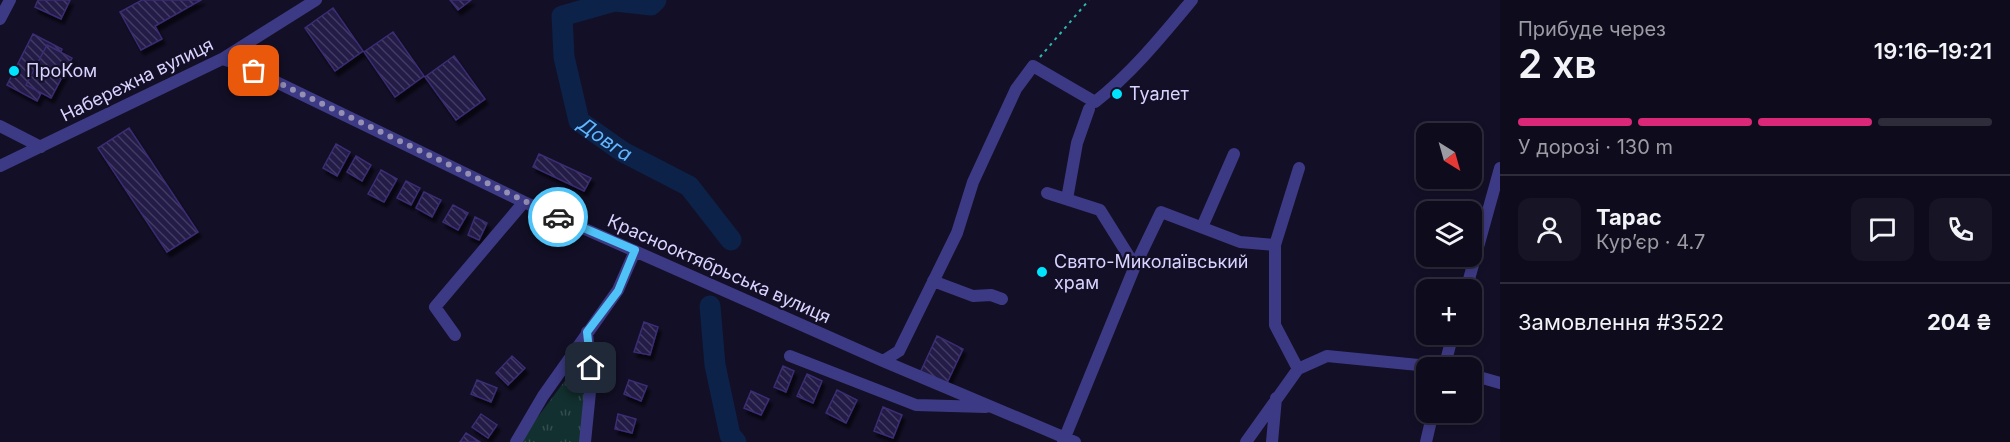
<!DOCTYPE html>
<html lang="uk">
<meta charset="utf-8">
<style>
body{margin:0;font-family:Inter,sans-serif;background:#171425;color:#f1f3f6;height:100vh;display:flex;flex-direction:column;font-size:22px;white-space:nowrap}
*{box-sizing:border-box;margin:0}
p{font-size:20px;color:#9b9ba3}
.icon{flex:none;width:33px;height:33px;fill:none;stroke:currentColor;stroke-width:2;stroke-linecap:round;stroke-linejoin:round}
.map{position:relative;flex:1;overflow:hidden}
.drawer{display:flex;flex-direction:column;background:#0e0b1c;width:510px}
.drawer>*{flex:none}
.needle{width:39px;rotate:143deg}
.controls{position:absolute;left:1416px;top:123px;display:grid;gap:12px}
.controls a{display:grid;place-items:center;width:66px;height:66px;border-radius:12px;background:#0e0b1c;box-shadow:0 3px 9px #0003,0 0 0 2px #2e2b3b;font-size:30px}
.pin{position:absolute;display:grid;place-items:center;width:51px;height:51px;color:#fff;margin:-26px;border-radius:12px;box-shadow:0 3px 9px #0006}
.courier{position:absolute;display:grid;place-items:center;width:60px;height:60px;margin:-30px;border:4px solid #4fc3f7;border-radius:50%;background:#fff;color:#222;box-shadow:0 2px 8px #0007}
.summary em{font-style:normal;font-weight:600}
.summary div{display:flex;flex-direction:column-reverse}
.summary{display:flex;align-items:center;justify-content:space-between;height:102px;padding:0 18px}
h1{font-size:39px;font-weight:600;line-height:45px}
.bar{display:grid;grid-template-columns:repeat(4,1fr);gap:9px 6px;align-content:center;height:72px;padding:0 18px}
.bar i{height:8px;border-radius:4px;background:#2e2b3b}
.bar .selected{background:#db2777}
.bar p{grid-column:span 4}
.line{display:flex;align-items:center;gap:15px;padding:0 18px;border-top:2px solid #2e2b3b}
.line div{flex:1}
.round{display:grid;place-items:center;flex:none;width:63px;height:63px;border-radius:12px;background:#171425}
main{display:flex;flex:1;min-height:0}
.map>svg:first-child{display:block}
</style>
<main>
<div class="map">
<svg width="1500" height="442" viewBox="0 0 1500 442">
<defs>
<pattern id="park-tufts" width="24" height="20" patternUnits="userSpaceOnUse" patternTransform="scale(1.5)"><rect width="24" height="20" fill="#12302f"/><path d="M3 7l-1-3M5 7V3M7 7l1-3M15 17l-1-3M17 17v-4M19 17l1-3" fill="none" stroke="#344d4e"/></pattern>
<pattern id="building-back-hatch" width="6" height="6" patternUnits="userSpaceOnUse" patternTransform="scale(1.5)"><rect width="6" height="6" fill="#241b47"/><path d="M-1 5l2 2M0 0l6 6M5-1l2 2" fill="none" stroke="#433b63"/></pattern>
<filter id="shadow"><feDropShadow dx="3" dy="5" stdDeviation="1.5" flood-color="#0009"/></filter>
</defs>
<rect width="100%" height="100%" fill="#130f26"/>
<!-- park -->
<path fill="url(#park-tufts)" d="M588,350L582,442H519Z"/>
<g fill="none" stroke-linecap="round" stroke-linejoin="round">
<!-- river -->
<g stroke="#0c2248" stroke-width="21">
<path id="s1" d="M656,0L651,5L615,1L562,16L564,57L579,121L623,152L689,186L731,240"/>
<path d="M710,306L715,365L730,435L736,442"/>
</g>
</g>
<!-- building -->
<path fill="url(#building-back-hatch)" stroke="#3b2d73" stroke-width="1.5" filter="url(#shadow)" d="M38,0H70L61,19L35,7Z
M142,0H201L155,26L162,39L141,50L120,12Z
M450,0H471L458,10Z
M333,8L363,51L335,71L305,28Z
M393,32L424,76L395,97L364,52Z
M33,34L62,49L61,52L47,45L26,85L41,93L37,101L7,85Z
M47,45L72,58L51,98L26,85Z
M454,56L485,99L456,120L425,77Z
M129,128L198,232L167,252L98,148Z
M336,144L350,152L337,176L323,168Z
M539,154L591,178L584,191L533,167Z
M356,156L371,165L362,181L347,172Z
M381,170L397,179L384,202L368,194Z
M406,181L420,188L411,205L397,198Z
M424,192L441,200L432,217L416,208Z
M453,205L468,213L458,230L443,222Z
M475,217L487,223L479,240L468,235Z
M644,322L658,327L650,355L634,352Z
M937,336L963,349L946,385L920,373Z
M512,356L525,368L508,385L496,373Z
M783,366L794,371L786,392L774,387Z
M807,374L822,381L813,403L797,396Z
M477,380L497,388L491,402L471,394Z
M629,380L647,386L641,401L624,394Z
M837,390L857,400L846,423L826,413Z
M751,391L769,399L761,415L744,408Z
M883,407L902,415L893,438L874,431Z
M481,414L497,425L488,438L472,427Z
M618,414L636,419L632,433L615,429Z
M466,433L480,442H460Z"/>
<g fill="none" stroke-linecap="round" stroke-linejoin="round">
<!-- path -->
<path stroke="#2fb8b0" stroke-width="2" stroke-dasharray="3 4.5" stroke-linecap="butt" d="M1040,57L1089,0"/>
<!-- minor -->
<path stroke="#3d3a85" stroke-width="12" d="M0,19L10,0
M222,59L239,64L524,202L883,361L1075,442
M0,126L41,147
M0,166L222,59L316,0
M1047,193L1100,210L1135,266
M1067,199L1077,143L1089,109
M1202,227L1234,154
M933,281L973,296L991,295L1002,299
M1466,290L1500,168
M455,335L435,307L524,202
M790,356L916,405L986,407
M883,361L899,351L957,233L973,182L1016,89L1033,66L1095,102C1132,73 1162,36 1192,0
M1444,368L1453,334
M1298,369L1275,325V245L1299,168
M1472,375L1500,383
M516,442L543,396L618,290L635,251
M585,442L591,382L587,332
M1063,442L1135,266L1161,212L1240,242L1275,245
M1246,442L1298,369L1327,356L1449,368
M1272,442L1276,398
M1426,442L1433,412"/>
</g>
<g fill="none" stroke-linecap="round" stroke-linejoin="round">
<!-- done -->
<path stroke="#948fb3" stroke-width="6" stroke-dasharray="0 10.8" d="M254,71L558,217"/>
<!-- route -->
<path stroke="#4fc3f7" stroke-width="8" d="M558,217L635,250L618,291L587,332L591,368"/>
</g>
<!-- markers -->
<g fill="#00e5ff" stroke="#130f26" stroke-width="2">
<circle cx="14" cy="71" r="6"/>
<circle cx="1117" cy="94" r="6"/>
<circle cx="1042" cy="272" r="6"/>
</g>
<g text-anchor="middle" stroke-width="4.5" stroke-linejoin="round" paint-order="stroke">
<!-- poi labels -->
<g font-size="18" fill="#d9d4ff" stroke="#130f26" text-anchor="start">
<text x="26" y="77">ПроКом</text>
<text x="1129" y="100">Туалет</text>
<text x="1054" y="268">Свято-Миколаївський<tspan x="1054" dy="21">храм</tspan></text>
</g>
<!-- street labels -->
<g font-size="18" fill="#d9d4ff" stroke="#130f26">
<text transform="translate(137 80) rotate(-26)" y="6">Набережна вулиця</text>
<text transform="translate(719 269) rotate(24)" y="6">Краснооктябрьська вулиця</text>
</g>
<!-- water labels -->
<g font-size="20" font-style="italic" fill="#62b6ff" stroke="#130f26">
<text dy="7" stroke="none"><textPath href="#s1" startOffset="237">Довга</textPath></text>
</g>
</g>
</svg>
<div class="controls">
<a><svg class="needle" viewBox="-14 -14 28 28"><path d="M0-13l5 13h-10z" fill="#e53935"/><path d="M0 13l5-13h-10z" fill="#9b9ba3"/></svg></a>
<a><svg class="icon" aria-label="layers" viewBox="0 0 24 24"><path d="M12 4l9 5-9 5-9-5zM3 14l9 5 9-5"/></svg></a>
<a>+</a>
<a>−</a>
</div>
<div class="pin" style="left:254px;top:71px;background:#ea580c"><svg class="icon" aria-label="bag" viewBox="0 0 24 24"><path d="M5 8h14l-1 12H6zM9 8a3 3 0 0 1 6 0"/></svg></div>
<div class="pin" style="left:591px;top:368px;background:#1f2937"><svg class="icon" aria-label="home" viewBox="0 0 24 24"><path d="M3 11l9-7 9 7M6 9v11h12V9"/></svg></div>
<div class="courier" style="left:558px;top:217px"><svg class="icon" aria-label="car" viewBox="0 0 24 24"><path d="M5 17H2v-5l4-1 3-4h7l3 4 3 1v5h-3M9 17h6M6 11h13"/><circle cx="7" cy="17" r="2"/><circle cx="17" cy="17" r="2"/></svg></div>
</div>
<section class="drawer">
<div class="summary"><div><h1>2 хв</h1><p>Прибуде через</p></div><em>19:16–19:21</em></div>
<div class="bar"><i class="selected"></i><i class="selected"></i><i class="selected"></i><i></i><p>У дорозі · 130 m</p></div>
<div class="line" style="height:108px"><a class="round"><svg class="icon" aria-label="person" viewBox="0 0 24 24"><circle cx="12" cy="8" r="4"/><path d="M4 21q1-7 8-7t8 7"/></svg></a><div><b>Тарас</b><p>Кур’єр · 4.7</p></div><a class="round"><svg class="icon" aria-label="chat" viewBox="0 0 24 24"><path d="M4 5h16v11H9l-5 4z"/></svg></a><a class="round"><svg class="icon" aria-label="phone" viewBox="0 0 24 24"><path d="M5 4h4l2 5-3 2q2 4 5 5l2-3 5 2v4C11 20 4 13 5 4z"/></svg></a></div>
<div class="line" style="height:78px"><div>Замовлення #3522</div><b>204 ₴</b></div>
</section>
</main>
